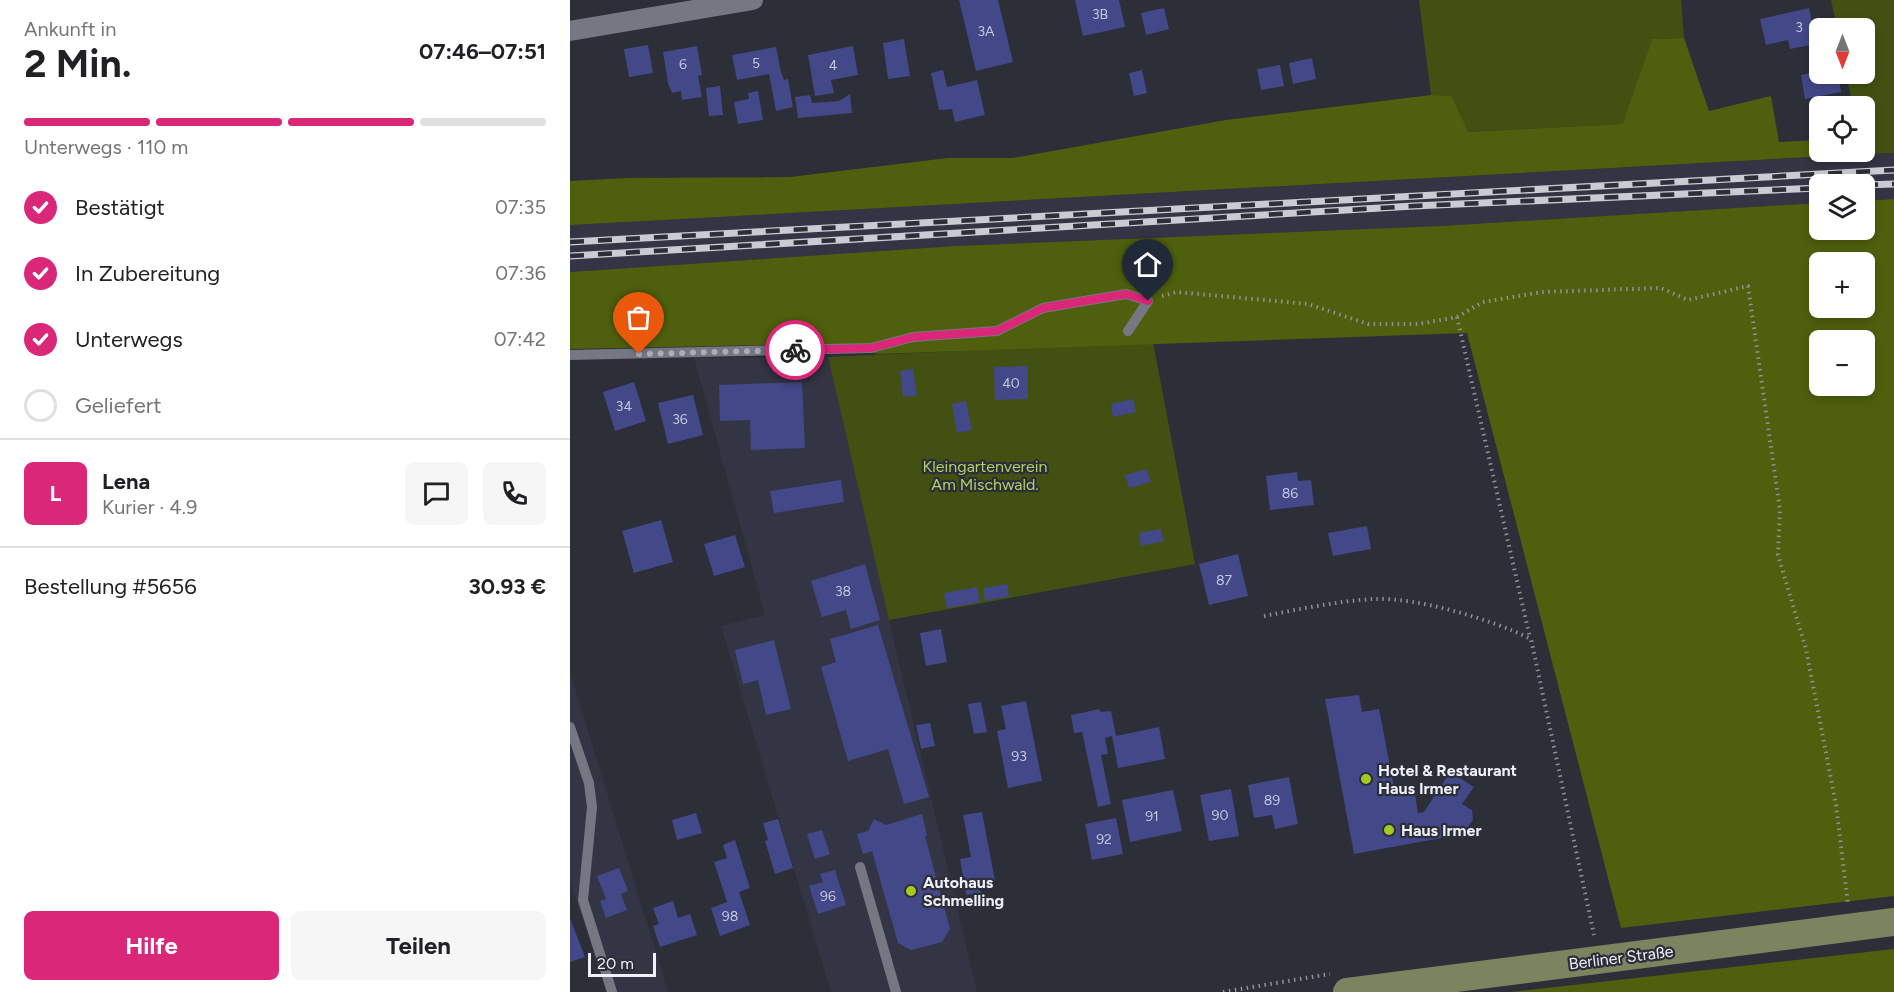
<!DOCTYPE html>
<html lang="de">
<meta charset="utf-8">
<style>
body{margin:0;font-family:Figtree,sans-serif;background:#f6f6f6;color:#202124;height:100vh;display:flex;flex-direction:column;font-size:22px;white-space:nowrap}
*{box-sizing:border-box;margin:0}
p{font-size:20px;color:#757577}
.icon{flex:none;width:33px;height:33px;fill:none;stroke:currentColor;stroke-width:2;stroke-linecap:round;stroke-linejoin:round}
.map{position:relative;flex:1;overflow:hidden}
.drawer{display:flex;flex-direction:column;background:#fff;width:570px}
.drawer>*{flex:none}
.needle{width:39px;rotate:180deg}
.fabs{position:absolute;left:1239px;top:18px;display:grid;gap:12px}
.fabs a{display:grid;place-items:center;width:66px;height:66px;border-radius:9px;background:#fff;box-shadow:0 3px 9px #0003;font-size:30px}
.scale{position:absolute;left:18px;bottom:15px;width:68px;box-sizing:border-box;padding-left:6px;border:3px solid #f0f1f8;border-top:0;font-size:16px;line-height:21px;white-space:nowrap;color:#f0f1f8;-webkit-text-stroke:4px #2c2e38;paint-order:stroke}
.pin{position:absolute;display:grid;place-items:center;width:51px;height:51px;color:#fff;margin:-62px -26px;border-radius:50% 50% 50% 0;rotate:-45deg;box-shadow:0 0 6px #0007}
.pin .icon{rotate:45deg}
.courier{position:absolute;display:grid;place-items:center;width:60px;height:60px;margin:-30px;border:4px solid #db2777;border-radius:50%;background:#fff;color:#222;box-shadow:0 2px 8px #0007}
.headline em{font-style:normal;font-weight:700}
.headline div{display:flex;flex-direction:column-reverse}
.headline{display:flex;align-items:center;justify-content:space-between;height:102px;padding:0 24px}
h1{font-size:39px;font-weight:700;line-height:45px}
.bar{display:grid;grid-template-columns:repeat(4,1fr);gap:9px 6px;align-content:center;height:72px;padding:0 24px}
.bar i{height:8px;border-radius:4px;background:#e0e0e0}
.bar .active{background:#db2777}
.bar p{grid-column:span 4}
.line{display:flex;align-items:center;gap:15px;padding:0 24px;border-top:2px solid #e0e0e0}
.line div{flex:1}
.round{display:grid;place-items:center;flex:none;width:63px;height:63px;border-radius:9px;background:#f6f6f6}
ol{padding:0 24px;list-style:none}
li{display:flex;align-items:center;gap:18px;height:66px}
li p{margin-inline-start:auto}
li .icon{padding:6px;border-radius:50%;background:#db2777;color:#fff;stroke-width:4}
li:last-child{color:#757577}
li i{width:33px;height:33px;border:3px solid #e0e0e0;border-radius:50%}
.primary-button{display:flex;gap:12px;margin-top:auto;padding:12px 24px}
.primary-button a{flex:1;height:69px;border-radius:9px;background:#db2777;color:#fff;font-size:24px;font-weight:700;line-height:69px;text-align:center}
.primary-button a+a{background:#f6f6f6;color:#202124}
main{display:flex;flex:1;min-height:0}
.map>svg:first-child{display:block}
</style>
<main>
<section class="drawer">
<div class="headline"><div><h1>2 Min.</h1><p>Ankunft in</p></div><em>07:46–07:51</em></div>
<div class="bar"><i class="active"></i><i class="active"></i><i class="active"></i><i></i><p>Unterwegs · 110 m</p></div>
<ol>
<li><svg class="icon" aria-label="check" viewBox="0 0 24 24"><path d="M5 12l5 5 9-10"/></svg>Bestätigt<p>07:35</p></li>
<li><svg class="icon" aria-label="check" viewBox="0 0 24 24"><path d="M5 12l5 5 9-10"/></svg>In Zubereitung<p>07:36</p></li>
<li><svg class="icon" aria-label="check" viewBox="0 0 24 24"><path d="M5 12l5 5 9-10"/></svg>Unterwegs<p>07:42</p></li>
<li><i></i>Geliefert</li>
</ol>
<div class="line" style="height:108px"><b class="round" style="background:#db2777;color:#fff">L</b><div><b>Lena</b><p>Kurier · 4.9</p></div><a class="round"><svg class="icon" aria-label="chat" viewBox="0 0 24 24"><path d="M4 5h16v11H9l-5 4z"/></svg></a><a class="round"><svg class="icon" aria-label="phone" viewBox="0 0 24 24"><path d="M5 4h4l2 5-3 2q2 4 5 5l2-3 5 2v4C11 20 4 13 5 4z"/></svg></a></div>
<div class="line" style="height:78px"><div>Bestellung #5656</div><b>30.93 €</b></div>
<div class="primary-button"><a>Hilfe</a><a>Teilen</a></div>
</section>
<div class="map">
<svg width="1324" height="992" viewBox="0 0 1324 992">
<rect width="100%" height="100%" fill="#2c2e38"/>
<!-- built -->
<path fill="#333545" d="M1324,153V199L1295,201L1294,184H1250L1249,203L871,226L386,246L0,272V225Z
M258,357L319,620L407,992H261L151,626L195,615L124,358Z
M0,672L98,992H37L0,882Z"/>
<!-- green -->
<path fill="#425112" d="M849,0H1111L1114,38L1082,39L1054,124L897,132L882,96L861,95Z
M1261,0H1324V153L1297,154L1295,149L1294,106H1283L1276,74H1294V28H1267Z
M583,342L625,564L319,620L258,357Z"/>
<!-- forest -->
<path fill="#4e600d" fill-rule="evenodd" d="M1114,38L1139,111L1201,96L1209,142L1249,140L1250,152H1294L1295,149L1297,154L0,225V181L58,178L220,177L378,158H443L656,120L861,95L882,96L898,132L1053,124L1082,39Z
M1324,199V896L1051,928L897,333L308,354L239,344L0,349V272L386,246L871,226L1249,203L1250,230H1294L1295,201ZM1250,262H1294V308H1250ZM1250,340H1294V386H1250Z
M1324,949V992H941Z"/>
<!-- building -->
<path fill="#424888" d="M389,0H428L443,62L406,71Z
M505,0H549L555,27L513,36Z
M594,8L599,29L576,35L571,13Z
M1239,8L1246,44L1220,49L1218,40L1196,45L1190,19Z
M334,39L340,76L318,79L313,43Z
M78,45L83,73L59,77L54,49Z
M127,46L132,75L128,76L132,97L112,100L111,91L102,93L98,83L93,52Z
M283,46L288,75L261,80L264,93L245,96L238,55Z
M206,47L211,72L214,80L218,79L223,107L206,111L199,74L167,80L162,55Z
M742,58L746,79L723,84L719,63Z
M710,65L714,86L691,90L687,69Z
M373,70L377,87L407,80L415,115L385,122L382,109L369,110L361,73Z
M572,70L577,93L564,96L559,73Z
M1250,71V74H1268L1271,92L1235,99L1231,75Z
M150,86L153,115L139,116L136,88Z
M188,91L193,120L168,124L164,102L179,99L178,93Z
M280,94L282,113L228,118L225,97L240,95L242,103L269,101Z
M457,366L458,399L425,400L424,367Z
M343,369L347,395L333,397L330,371Z
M64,382L76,421L45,431L33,392Z
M232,382L235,448L181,450L180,420L150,421L149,385Z
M123,395L133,435L98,444L88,403Z
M563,399L566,412L543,417L541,404Z
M396,401L402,430L387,433L382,404Z
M577,469L581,482L559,488L555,475Z
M727,472L728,481L741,480L744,505L700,510L696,476Z
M271,480L274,502L204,513L200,491Z
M91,520L103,562L64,573L52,531Z
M797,526L801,549L763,556L758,533Z
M591,529L594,541L571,546L569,533Z
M165,535L175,567L144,576L134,544Z
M668,554L678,596L639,605L629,564Z
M295,564L310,620L281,629L276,610L252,617L241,581Z
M437,584L439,596L415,601L413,588Z
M407,587L410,602L377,608L374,593Z
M308,625L359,797L334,804L318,749L278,761L251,667L266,662L260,639Z
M371,629L377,662L356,666L350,633Z
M204,640L221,709L196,715L188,680L173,684L165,650Z
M789,695L792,712L809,709L825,792L844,789L848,813L854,812L880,772L904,787L892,804L902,810L903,820L893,834L784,854L755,699Z
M456,701L472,781L438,788L427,731L436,729L431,706Z
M411,702L417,732L404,734L398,704Z
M530,709V712L541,711L546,736L589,727L595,759L548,768L542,736L535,738L538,754L531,755L541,804L528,807L512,732L504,733L501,715Z
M360,723L365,746L351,749L346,725Z
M719,777L728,824L705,829L702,815L684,818L678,785Z
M661,789L669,836L639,841L630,795Z
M603,790L612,831L560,842L552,800Z
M412,812L425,881L409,884L411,893L396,895L390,859L401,857L393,815Z
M126,813L132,833L107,840L102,820Z
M352,814L357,835L355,836L380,929L372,942L341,950L328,943L302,851L293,854L287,834L298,831L304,819L316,825Z
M546,818L553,854L522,860L515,824Z
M208,819L223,868L205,874L195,841L198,840L193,823Z
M252,830L260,854L245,859L237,834Z
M165,840L180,888L169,892L180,925L150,936L141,908L157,902L144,862L157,858L153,845Z
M49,868L58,891L51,894L57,910L36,918L30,901L36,899L27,876Z
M265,870L276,905L248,914L239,886L253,882L250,874Z
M103,901L108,918L120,914L127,935L90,947L83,926L89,924L83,908Z
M0,918L15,957L0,962Z"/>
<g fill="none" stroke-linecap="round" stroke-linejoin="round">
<!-- path -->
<path stroke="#8f9199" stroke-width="4" stroke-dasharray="1.5 4.5" stroke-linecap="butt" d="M592,296L607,292L738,304L798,324H849L887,317L913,302L972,292L1091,288L1118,300L1178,286L1210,510L1208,555L1236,649L1266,805L1278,904
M887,317L960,638
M694,616C730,609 768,601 804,599C847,597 923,620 961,639L1024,935
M653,992L760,974"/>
<!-- service -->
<path stroke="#757783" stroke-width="10" d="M0,355L301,348L343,337L427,331L473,308L556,294L578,301L558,331
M0,727L19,783L22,807L13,900L42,992
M290,867L326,992"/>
<!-- minor -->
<path stroke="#757783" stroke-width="20" d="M0,31L183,0"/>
<!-- secondary -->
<path stroke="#7a845f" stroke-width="28" d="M777,992L1324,922"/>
<defs>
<path id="rail" d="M1294,185L1324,184
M0,242L1324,170
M0,256L844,206L1250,188"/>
</defs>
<!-- rail casing -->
<use href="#rail" stroke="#cacbd3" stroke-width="7"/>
<!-- rail -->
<use href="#rail" stroke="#2c2e38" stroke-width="4.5" stroke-dasharray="14" stroke-linecap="butt"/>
</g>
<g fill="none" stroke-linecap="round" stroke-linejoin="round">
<!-- done -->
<path stroke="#abadb5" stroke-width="6" stroke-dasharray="0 10.8" d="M69,354L225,350"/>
<!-- route -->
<path stroke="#db2777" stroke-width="8" d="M225,350L301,348L343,337L427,331L473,308L556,294L578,301"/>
</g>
<!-- markers -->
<g fill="#a5c823" stroke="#2c2e38" stroke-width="2">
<circle cx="796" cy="779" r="6"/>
<circle cx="819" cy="830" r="6"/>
<circle cx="341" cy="891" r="6"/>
</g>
<g text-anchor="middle" stroke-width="4.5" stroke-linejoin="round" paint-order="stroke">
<!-- number labels -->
<g font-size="14" fill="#c4c7dc">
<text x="530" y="19">3B</text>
<text x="1229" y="32">3</text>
<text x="416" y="36">3A</text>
<text x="186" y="68">5</text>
<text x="113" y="69">6</text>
<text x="263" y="70">4</text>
<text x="441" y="388">40</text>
<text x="54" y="411">34</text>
<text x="110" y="424">36</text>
<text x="720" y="498">86</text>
<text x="654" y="585">87</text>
<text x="273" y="596">38</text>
<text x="449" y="761">93</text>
<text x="702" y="805">89</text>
<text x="650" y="820">90</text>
<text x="582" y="821">91</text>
<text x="534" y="844">92</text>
<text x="258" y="901">96</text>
<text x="160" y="921">98</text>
</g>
<!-- park labels -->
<g font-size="16" fill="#b3cf67" stroke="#2c2e38">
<text x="415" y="472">Kleingartenverein<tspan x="415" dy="18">Am Mischwald.</tspan></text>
</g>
<!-- poi labels -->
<g font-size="16" font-weight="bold" fill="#f0f1f8" stroke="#2c2e38" text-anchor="start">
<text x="808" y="776">Hotel &amp; Restaurant<tspan x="808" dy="18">Haus Irmer</tspan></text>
<text x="831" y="836">Haus Irmer</text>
<text x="353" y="888">Autohaus<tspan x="353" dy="18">Schmelling</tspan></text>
</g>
<!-- street labels -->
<g font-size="16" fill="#f0f1f8" stroke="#2c2e38">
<text transform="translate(1051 957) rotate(-7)" y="6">Berliner Straße</text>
</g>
</g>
</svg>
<div class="fabs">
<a><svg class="needle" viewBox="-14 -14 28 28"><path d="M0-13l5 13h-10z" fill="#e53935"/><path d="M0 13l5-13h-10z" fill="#757577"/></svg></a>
<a><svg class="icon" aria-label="locate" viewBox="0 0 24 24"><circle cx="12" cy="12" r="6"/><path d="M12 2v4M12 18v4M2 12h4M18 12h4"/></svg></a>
<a><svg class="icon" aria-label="layers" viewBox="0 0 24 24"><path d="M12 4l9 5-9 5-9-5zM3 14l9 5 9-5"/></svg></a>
<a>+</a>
<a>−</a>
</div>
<div class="scale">20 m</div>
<div class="pin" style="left:69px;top:354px;background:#ea580c"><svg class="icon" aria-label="bag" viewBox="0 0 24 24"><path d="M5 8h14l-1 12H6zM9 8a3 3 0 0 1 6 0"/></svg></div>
<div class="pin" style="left:578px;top:301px;background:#1f2937"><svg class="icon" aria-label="home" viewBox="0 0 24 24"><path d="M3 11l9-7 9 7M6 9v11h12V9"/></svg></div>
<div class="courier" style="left:225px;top:350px"><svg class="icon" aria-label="bike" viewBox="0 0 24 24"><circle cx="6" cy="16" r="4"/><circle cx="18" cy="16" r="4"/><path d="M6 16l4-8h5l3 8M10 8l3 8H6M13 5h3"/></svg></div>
</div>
</main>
